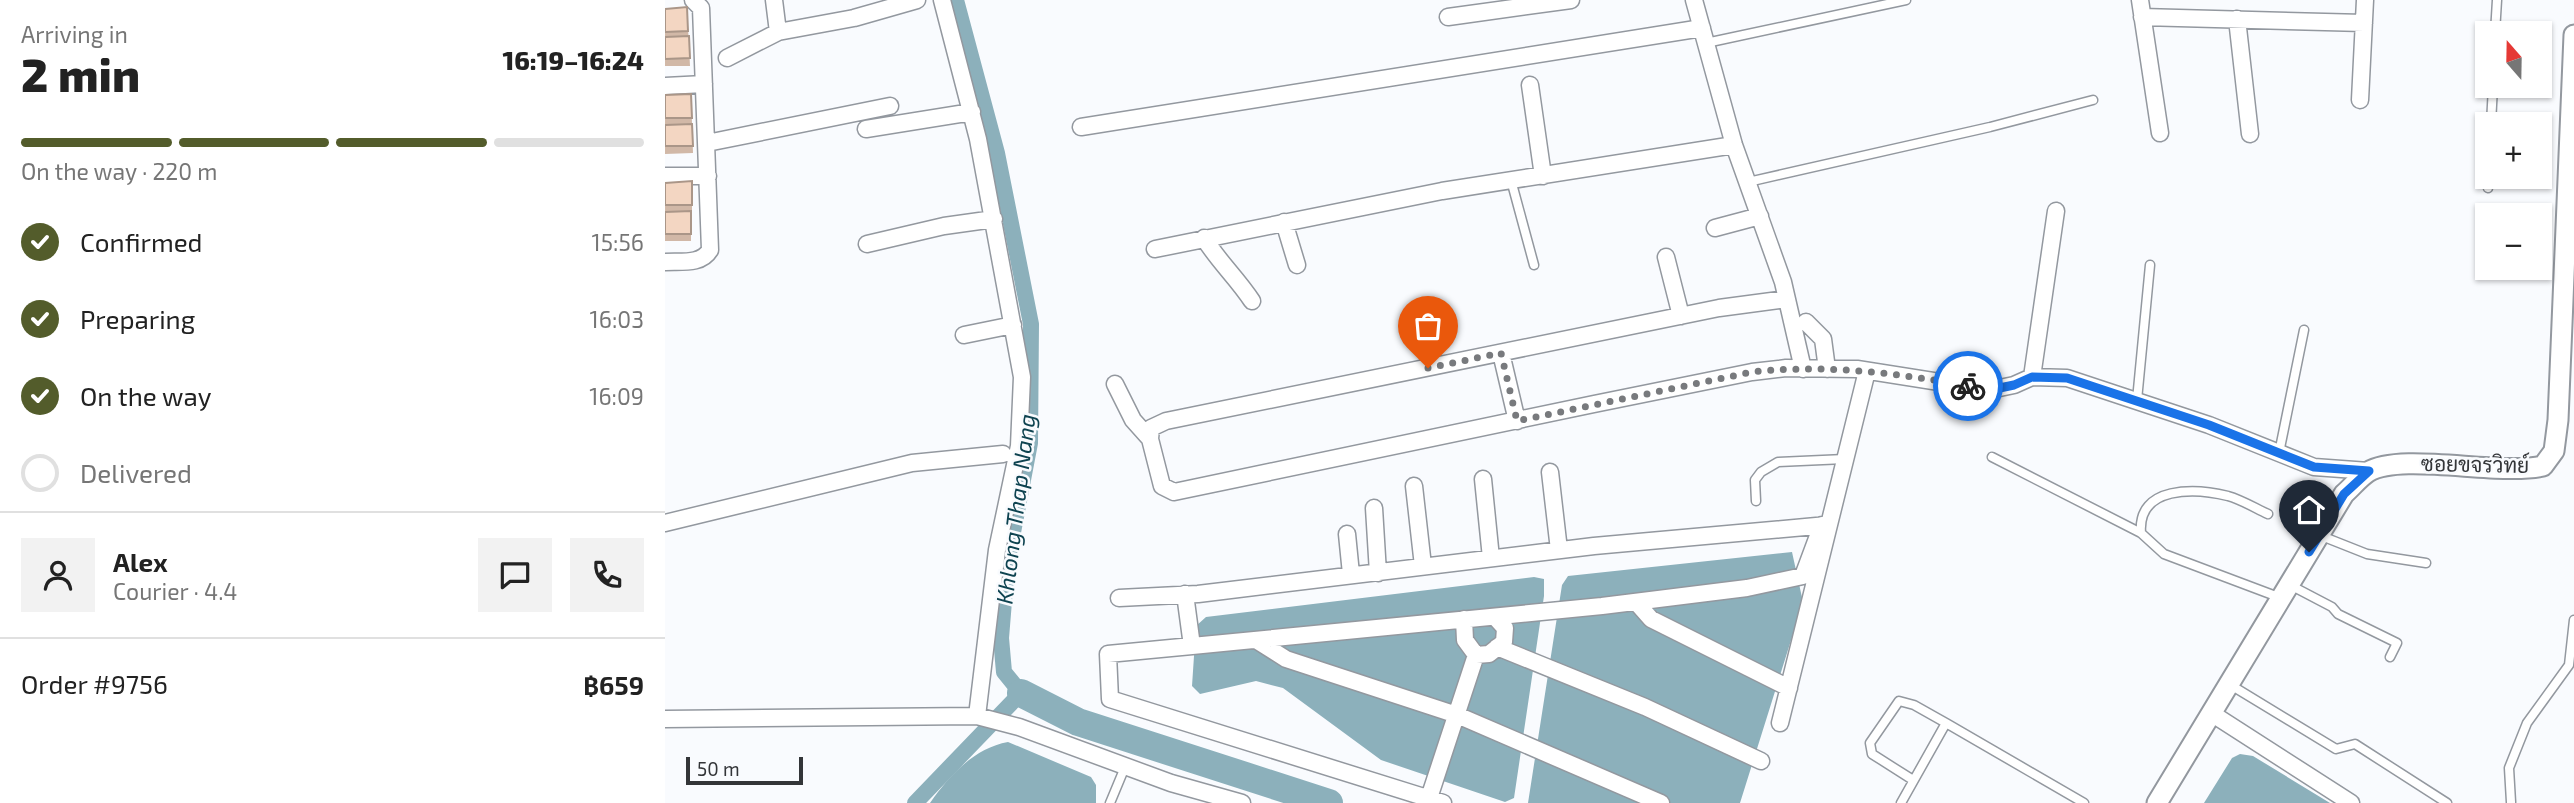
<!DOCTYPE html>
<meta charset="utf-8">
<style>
body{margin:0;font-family:"Exo 2",Sarabun,sans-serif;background:#f2f2f2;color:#222;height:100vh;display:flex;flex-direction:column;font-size:26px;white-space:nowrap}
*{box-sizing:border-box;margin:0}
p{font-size:23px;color:#767676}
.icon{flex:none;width:38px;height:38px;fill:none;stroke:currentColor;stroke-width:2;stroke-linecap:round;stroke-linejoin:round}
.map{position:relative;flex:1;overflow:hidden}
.panel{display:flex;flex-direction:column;background:#fff;width:665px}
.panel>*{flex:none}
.needle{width:46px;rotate:340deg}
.tools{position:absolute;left:1810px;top:21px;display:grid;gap:14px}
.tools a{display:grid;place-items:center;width:77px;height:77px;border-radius:0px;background:#fff;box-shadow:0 2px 5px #0004;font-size:35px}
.scale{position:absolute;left:21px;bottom:18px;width:117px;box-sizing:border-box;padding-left:7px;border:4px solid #333538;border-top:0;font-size:19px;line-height:24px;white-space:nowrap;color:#333538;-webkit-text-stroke:5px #f9fbfe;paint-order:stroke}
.pin{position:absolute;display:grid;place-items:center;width:60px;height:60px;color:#fff;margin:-72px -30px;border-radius:50% 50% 50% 0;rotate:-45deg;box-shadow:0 0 7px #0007}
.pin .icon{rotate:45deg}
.courier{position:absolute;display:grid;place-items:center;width:70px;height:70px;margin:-35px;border:5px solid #1a73e8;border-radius:50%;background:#fff;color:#222;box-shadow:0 2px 9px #0007}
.head em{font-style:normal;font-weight:800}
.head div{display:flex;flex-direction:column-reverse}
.head{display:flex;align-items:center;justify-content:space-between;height:119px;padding:0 21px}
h1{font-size:46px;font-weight:800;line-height:52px}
.bar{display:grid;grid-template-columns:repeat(4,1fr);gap:10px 7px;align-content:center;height:84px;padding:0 21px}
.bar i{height:9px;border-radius:5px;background:#e0e0e0}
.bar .active{background:#535c2b}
.bar p{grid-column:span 4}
.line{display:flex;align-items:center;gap:18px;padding:0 21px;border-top:2px solid #e0e0e0}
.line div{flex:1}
.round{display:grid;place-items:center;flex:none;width:74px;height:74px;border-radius:0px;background:#f2f2f2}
ol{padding:0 21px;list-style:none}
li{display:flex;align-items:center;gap:21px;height:77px}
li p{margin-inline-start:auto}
li .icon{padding:7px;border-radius:50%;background:#535c2b;color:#fff;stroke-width:4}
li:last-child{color:#767676}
li i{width:38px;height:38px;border:4px solid #e0e0e0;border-radius:50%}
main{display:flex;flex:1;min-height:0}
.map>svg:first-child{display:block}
</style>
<main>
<section class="panel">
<div class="head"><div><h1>2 min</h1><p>Arriving in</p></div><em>16:19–16:24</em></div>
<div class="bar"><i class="active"></i><i class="active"></i><i class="active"></i><i></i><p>On the way · 220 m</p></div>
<ol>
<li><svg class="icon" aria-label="check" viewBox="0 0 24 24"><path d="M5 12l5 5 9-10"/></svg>Confirmed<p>15:56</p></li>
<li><svg class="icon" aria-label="check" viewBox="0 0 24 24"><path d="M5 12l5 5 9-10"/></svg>Preparing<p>16:03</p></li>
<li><svg class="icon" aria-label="check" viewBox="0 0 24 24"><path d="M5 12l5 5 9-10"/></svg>On the way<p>16:09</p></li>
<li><i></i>Delivered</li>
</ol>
<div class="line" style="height:126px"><a class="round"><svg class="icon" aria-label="person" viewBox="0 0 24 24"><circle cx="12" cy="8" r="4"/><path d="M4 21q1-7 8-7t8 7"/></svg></a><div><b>Alex</b><p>Courier · 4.4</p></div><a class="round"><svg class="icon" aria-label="chat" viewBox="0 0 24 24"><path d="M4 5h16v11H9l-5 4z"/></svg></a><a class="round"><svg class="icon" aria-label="phone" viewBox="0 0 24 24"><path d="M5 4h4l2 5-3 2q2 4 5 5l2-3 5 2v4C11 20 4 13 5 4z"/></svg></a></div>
<div class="line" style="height:91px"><div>Order #9756</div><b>฿659</b></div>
</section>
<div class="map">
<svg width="1909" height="803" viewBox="0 0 1909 803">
<rect width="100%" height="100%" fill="#f9fbfe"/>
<!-- water -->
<path fill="#8cb0bb" d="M1127,552L1138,602L1075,803H863L897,585L903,576Z
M869,577L879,579V596L849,798L840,802L716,760L618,688L591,681L535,694L527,686L531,626L541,617Z
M343,742L426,777L431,785V803H265C284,776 309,748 343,742Z
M1575,754L1588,756L1665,803H1539L1567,758Z"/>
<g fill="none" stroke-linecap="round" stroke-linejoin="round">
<!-- canal -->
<path stroke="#8cb0bb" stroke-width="16" d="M250,803L356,693L339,672L336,638L342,564L365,443L366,324L332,153L291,0"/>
<!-- river -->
<path stroke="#8cb0bb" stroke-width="28" d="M356,693L413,722L664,803"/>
<defs>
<path id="service" d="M1830,33L1832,0
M1041,43L1241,0
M1826,124L1828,86
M846,180L869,265
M1083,182L1325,127L1428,100
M1823,188L1824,177
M1472,400L1485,265
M1614,453L1639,330
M1327,457L1476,533L1499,554L1616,598
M1091,501L1090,480L1096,472L1113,462L1180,459
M1476,533C1472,485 1531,488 1563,496C1577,500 1590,508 1603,514
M1654,535L1702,554L1761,563
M1625,585L1667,607L1673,614L1732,643L1725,657
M1564,684L1671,749L1690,744L1782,803
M1248,780L1207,754L1205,743L1234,701L1249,705L1281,723
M1846,802L1844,768L1862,723L1904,665L1909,620
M445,803L460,767
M1236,803L1281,723L1419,803"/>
<path id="minor" d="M109,0L113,32
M277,0L313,139L357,377L354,446L332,550L312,716
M1029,0L1069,145L1118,282L1138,369
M1475,0L1495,133
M783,17L906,0
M1477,17L1699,23
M1572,19L1585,134
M62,58L113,32L189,18L252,0
M865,85L878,176
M0,86L39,84
M1695,100L1700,0
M416,127L1037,28
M201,129L307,112
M42,143L225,106
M0,176H43
M619,222L632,265
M1050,228L1095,216
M539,238C553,261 572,278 587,301
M202,244L279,226L329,219
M490,249L777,191L1069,145
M1001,257L1016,316
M0,262C16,261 36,265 45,250L36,8L28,0
M1122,299L1054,308L501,421L486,428L485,439L497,486L509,492L929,404L1087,372L1121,368L1192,369L1325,390L1349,385L1367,377L1402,378L1544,425L1649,467L1704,471
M1141,322L1158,339L1162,369
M299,335L348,325
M836,353L852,421
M1367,377L1391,211
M450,384L468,420L485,439
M885,472L894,550
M818,479L826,558
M749,486L758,566
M709,508L713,573
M0,523L247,463L338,454
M682,534L686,574
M520,594L527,646L937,606L1082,588L1138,576L1157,525
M454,598L533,594L929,546L1162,525
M971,602L986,619L1124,688
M591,640L621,659L792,715L996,803
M527,646L443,654L445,699L778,803
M832,647L980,707L1096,761
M811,655L824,654L839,642L840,628L830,617
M1546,713L1686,803
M0,719L312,716L354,727L506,783L577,803
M1115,723L1202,371
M764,798L811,655L800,640L799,619"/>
<path id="tertiary" d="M1492,803L1679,494C1687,487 1695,477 1703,472C1736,452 1833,476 1878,466L1889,451L1893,420L1909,35"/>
</defs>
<!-- service casing -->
<use href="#service" stroke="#93989f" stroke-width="11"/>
<!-- minor casing -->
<use href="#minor" stroke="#93989f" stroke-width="19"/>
<!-- tertiary casing -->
<use href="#tertiary" stroke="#93989f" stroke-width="23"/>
<!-- service -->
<use href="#service" stroke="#fff" stroke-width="8"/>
<!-- minor -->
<use href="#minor" stroke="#fff" stroke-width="16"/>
<!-- tertiary -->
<use href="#tertiary" stroke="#fff" stroke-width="19"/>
</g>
<!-- wall -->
<path fill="#d1b8a7" d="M22,7L25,66H0V9Z
M26,94L28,153L0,154V95Z
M27,181V212H26V241H0V183Z"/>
<!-- building -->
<path fill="#f3d6c2" stroke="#aa9688" stroke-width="2" d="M22,7L23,31L0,32V9Z
M24,36L25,58L0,59V37Z
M26,94L27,118H0V95Z
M27,124L28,146H0V125Z
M27,181V205H0V183Z
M26,211V234H0V212Z"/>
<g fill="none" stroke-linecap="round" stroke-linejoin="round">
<!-- done -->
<path stroke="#787a7d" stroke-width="7" stroke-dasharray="0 12.6" d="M763,368L836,353L852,421L1087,372C1160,364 1232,373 1303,386"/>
<!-- route -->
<path stroke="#1a73e8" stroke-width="9" d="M1303,386L1325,390L1349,385L1367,377L1402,378L1544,425L1649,467L1704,471L1679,494L1644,552"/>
</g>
<g text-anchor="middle" stroke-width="5" stroke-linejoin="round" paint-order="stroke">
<!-- street labels -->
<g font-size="21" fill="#333538" stroke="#f9fbfe">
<text transform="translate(1810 465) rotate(1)" y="7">ซอยขจรวิทย์</text>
</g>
<!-- water labels -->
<g font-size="23" font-style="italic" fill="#0e4350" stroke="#f9fbfe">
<text transform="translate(351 509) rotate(-83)" y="8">Khlong Thap Nang</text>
</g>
</g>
</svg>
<div class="tools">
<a><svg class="needle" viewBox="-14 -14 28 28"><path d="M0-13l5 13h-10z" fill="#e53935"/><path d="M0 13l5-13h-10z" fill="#767676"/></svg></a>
<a>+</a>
<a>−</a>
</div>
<div class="scale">50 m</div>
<div class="pin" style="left:763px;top:368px;background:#ea580c"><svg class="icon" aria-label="bag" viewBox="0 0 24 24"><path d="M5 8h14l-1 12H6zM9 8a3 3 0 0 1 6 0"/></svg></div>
<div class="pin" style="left:1644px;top:552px;background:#1f2937"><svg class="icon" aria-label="home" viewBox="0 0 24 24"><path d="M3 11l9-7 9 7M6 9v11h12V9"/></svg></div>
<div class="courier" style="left:1303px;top:386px"><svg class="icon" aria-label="bike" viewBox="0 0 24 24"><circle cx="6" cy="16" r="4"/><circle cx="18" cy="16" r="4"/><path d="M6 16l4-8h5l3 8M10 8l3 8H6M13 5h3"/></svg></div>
</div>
</main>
